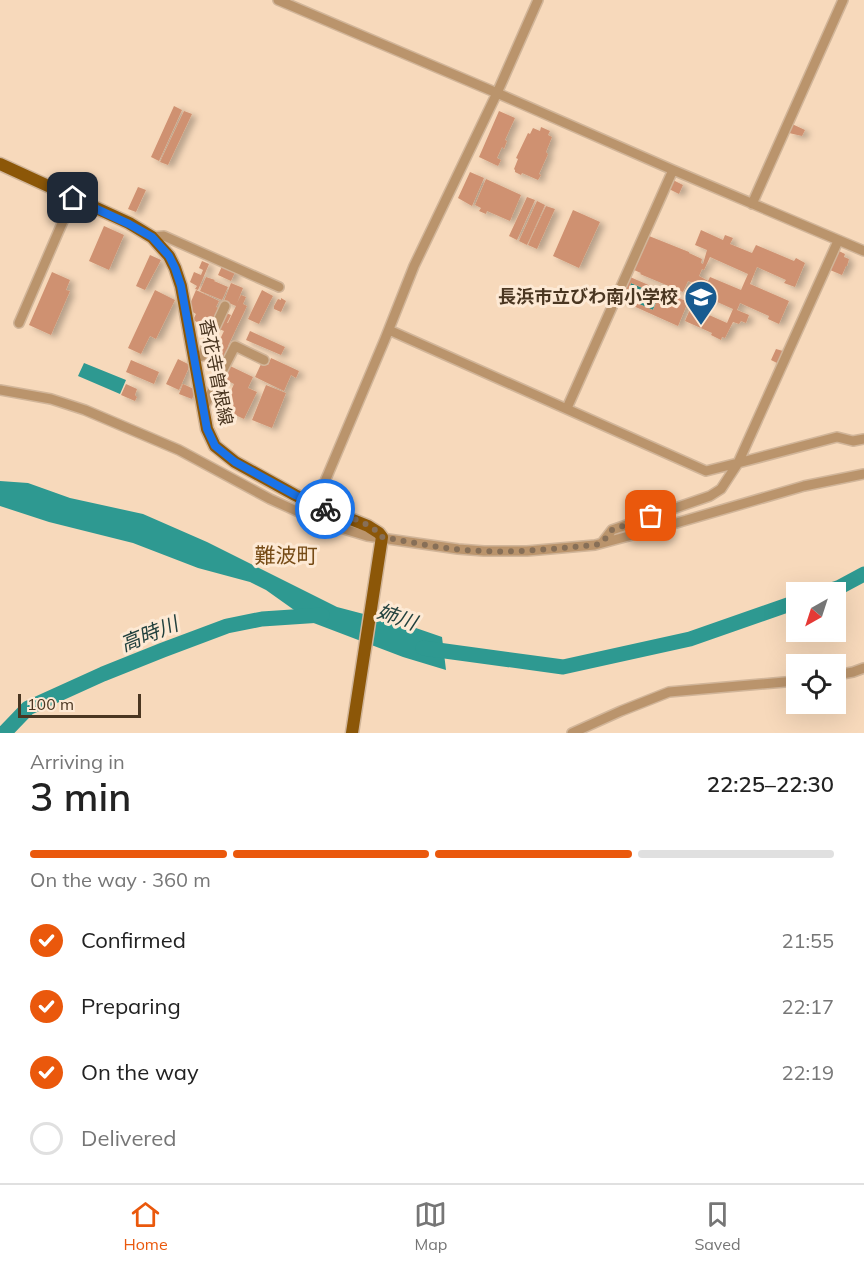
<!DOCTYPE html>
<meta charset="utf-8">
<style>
body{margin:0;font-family:Mulish,"Noto Sans JP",sans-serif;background:#f2f2f2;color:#222;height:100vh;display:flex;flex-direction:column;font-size:22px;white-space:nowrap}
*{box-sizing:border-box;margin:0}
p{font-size:20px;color:#767676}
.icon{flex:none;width:33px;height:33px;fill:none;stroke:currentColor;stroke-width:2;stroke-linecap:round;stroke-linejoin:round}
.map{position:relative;height:733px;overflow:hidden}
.side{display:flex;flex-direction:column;background:#fff;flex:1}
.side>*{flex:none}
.needle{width:39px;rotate:219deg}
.fabs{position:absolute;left:786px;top:582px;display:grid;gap:12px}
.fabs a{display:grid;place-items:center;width:60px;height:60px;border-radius:0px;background:#fff;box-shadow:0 6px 24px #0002;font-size:30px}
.scale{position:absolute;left:18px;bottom:15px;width:123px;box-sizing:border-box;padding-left:6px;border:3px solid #4a3621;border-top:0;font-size:16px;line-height:21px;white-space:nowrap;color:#4a3621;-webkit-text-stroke:4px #fde9d4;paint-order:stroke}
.pin{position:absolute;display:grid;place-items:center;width:51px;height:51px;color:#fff;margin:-26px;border-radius:12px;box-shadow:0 3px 9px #0006}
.courier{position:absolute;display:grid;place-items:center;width:60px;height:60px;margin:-30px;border:4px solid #1a73e8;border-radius:50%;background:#fff;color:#222;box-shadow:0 2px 8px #0007}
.head em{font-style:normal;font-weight:600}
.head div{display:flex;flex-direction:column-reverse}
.head{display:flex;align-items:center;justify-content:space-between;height:102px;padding:0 30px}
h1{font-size:39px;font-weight:600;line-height:45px}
.bar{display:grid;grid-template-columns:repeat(4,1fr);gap:9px 6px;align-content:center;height:72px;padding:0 30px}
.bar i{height:8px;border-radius:4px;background:#e0e0e0}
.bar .selected{background:#ea580c}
.bar p{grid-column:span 4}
ol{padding:0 30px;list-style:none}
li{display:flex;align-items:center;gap:18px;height:66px}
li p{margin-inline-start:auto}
li .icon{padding:6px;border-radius:50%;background:#ea580c;color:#fff;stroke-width:4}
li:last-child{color:#767676}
li i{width:33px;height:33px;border:3px solid #e0e0e0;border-radius:50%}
.tab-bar{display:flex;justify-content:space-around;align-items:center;height:84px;border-top:2px solid #e0e0e0;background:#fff;font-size:16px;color:#767676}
.tab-bar a{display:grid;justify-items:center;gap:3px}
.tab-bar .selected{color:#ea580c}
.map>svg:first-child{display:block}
</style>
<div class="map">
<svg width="864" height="733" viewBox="0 0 864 733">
<defs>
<filter id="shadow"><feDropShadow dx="5" dy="3" stdDeviation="3" flood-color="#0004"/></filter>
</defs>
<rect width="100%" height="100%" fill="#f7d9bb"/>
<!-- water -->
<path fill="#2e9991" d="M631,283L659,295L653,310L625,298Z
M84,363L126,380L120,394L78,376Z
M0,481L28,483L70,498L143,514L207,542L337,607L413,627L442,637L446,670L403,657L311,622L266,590L250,582L198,568L133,543L49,522L0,506Z"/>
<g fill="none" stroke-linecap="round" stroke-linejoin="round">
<!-- river -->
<path stroke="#2e9991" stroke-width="15" d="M825,592L838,588L864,574
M423,648L563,667L690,639L796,602
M4,733L28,708L103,674L163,650L227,626L262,619L322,615"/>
</g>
<!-- building -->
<path fill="#cf9171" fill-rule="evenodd" filter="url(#shadow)" d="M174,106L182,110L159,161L151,157Z
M184,111L192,114L168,165L160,162Z
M499,111L515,118L505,140L507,141L504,149L502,147L497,158L501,160L498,166L479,157Z
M792,124L805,130L802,136L789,133Z
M541,127L550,131L548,135L552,137L546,152L548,154L539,174L541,175L538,180L522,173L521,175L515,172V170L514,169L518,159L516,158L528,133L530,134L533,128L540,131Z
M470,172L484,178L472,206L458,198Z
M486,179L521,195L510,221L487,211L486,214L479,211L481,208L475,205Z
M673,180L683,185L679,194L669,189Z
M138,187L146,190L136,212L128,209Z
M527,197L535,200L517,240L509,236Z
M537,201L545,205L527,245L519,241Z
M546,206L555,209L537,249L528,245Z
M573,210L600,222L579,268L553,256Z
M104,226L124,235L109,270L89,261Z
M701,230L723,240L725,235L733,238L730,244L752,253L756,245L794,261L796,258L805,263L795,287L784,283L786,280L757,267L750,284L789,301L779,324L768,319L769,316L740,303L737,310L749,315L746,323L741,321L739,324L733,322L725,338L722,337L721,340L711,335L712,333L685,321L691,307L727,323L733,309L697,293L699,289L692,286L693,283L688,281L683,292L640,274L641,273L634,270L649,236L689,252V253L702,259L701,263L703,264L707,250L695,245ZM710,257L748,274L741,290L710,277L708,281L699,276L702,269L704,270Z
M839,251L845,254L844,257L849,259L847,266H846L842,275L830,270Z
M150,255L161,260L145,290L136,286Z
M202,261L209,264L198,290L195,289L197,286L190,282L194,272L201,275L203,270L199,268Z
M223,264L236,270L231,281L218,275Z
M52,272L70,280L66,290L70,291L51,335L29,325Z
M206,277L215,280L214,281L228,287L222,300L200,291Z
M630,277L688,302L678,326L620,300ZM631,283L659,295L653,310L625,298Z
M231,283L243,288L237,303L241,295L246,297L243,304L247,306L228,346L231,347L222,366L210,360L224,331L219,329L226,313L231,315L227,323H228L236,306L224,301Z
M155,290L175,300L156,339L150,336L141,354L128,348Z
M196,290L219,301L216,307L219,308L209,328L193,320L196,314L191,311L190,304Z
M262,290L273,296L259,324L248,319Z
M281,298L286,301L281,312L274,309V306L278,299L281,300Z
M250,331L285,347L281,355L246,340Z
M776,349L783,351L777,363L771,360Z
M271,358L299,371L296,378L291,375L284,391L255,377L262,362L268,365Z
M178,359L190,365L179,390L166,384Z
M131,360L159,372L154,384L126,372Z
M228,365L253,377L248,388L257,392L244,419L231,413L234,406L226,402L234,384L222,378Z
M126,384L137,389L135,395L137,397L135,401L121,395Z
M183,384L196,390L192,399L179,394Z
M266,385L286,393L272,428L252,420Z"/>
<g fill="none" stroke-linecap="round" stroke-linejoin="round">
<defs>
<path id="minor" d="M278,0L497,93L673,170L864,251
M752,204L843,0
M152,237L164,236L279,287
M19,323L73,198
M389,330L706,471L738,463L838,241
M194,359L202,356L225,306
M0,390L51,399L85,410L179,450L270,499L321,522L367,536L458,549L484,551H527L595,545L666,526L804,486L864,474
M567,408L673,170
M203,409L235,346L264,360
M315,505L385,339L414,266L497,93L538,0
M602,543L612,530L710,496L721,489L738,463L837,437L853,441L864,439
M836,675L853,672L864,668
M572,733L621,711L669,692L796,681"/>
<path id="major" d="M0,164L129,223L152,237L169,256L175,268L181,286L207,429L215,446L235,462L295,495L315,505L368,526L379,533L382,537L352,733"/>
</defs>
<!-- minor casing -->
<use href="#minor" stroke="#d1b599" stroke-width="12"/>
<!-- major casing -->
<use href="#major" stroke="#d1b599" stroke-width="15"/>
<!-- minor -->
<use href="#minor" stroke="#ba946c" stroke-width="9"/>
<!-- major -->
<use href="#major" stroke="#8c5708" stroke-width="12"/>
</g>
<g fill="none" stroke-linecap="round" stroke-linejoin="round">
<!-- done -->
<path stroke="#876f57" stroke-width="6" stroke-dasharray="0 10.8" d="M325,509C341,515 372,522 382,537C415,543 449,550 483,551C521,553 558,548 595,545L602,543L612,530L651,516"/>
<!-- route -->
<path stroke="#1a73e8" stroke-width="8" d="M73,198L129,224L152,237L169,256L175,268L181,286L207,429L215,446L235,462L295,495L325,509"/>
</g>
<!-- icons -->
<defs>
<symbol id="school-pin" viewBox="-11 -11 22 30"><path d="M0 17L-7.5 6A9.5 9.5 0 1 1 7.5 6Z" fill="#185b90" stroke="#fde9d4"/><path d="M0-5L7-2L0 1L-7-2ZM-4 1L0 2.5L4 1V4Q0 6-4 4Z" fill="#fff"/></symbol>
</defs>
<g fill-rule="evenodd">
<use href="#school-pin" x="682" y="278" width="38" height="52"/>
</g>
<g text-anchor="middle" stroke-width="6" stroke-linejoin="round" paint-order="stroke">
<!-- poi labels -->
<g font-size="18" font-weight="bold" fill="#4a3621" stroke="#fde9d4" text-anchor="end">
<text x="678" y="303">長浜市立びわ南小学校</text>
</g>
<!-- street labels -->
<g font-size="18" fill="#4a3621" stroke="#fde9d4">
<text transform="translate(216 372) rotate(79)" y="6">香花寺曽根線</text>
</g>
<!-- water labels -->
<g font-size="20" font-style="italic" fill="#22413e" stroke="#fde9d4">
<text transform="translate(397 617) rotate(19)" y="7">姉川</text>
<text transform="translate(149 634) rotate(-22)" y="7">高時川</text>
</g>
<!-- quarter labels -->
<g font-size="21" fill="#774c17" stroke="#fde9d4">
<text x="286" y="563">難波町</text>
</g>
</g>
</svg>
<div class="fabs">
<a><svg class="needle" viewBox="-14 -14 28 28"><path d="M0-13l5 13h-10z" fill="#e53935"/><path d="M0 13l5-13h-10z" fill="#767676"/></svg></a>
<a><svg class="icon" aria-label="locate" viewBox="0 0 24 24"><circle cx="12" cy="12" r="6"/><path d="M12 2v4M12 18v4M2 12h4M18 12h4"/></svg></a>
</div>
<div class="scale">100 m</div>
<div class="pin" style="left:651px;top:516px;background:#ea580c"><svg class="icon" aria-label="bag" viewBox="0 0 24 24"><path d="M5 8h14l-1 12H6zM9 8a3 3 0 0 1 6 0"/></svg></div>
<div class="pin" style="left:73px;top:198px;background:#1f2937"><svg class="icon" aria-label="home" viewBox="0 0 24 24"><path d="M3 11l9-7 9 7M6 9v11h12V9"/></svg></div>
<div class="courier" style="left:325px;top:509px"><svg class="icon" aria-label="bike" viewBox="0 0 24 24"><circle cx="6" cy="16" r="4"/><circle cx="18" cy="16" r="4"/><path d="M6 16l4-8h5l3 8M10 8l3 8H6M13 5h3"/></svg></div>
</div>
<section class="side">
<div class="head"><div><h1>3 min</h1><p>Arriving in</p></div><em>22:25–22:30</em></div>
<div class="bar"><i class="selected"></i><i class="selected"></i><i class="selected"></i><i></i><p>On the way · 360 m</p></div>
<ol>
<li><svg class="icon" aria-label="check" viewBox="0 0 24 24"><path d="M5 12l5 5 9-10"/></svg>Confirmed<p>21:55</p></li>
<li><svg class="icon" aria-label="check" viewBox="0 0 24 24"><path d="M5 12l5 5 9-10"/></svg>Preparing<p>22:17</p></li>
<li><svg class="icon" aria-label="check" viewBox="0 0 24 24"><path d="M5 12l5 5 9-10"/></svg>On the way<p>22:19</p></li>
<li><i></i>Delivered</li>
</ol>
</section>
<nav class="tab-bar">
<a class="selected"><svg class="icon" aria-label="home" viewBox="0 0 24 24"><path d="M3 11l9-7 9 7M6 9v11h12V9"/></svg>Home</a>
<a><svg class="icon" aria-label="map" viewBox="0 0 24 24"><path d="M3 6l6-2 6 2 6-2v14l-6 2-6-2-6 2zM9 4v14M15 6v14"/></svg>Map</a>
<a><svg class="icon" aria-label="saved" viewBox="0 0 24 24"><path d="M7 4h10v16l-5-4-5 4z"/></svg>Saved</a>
</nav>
